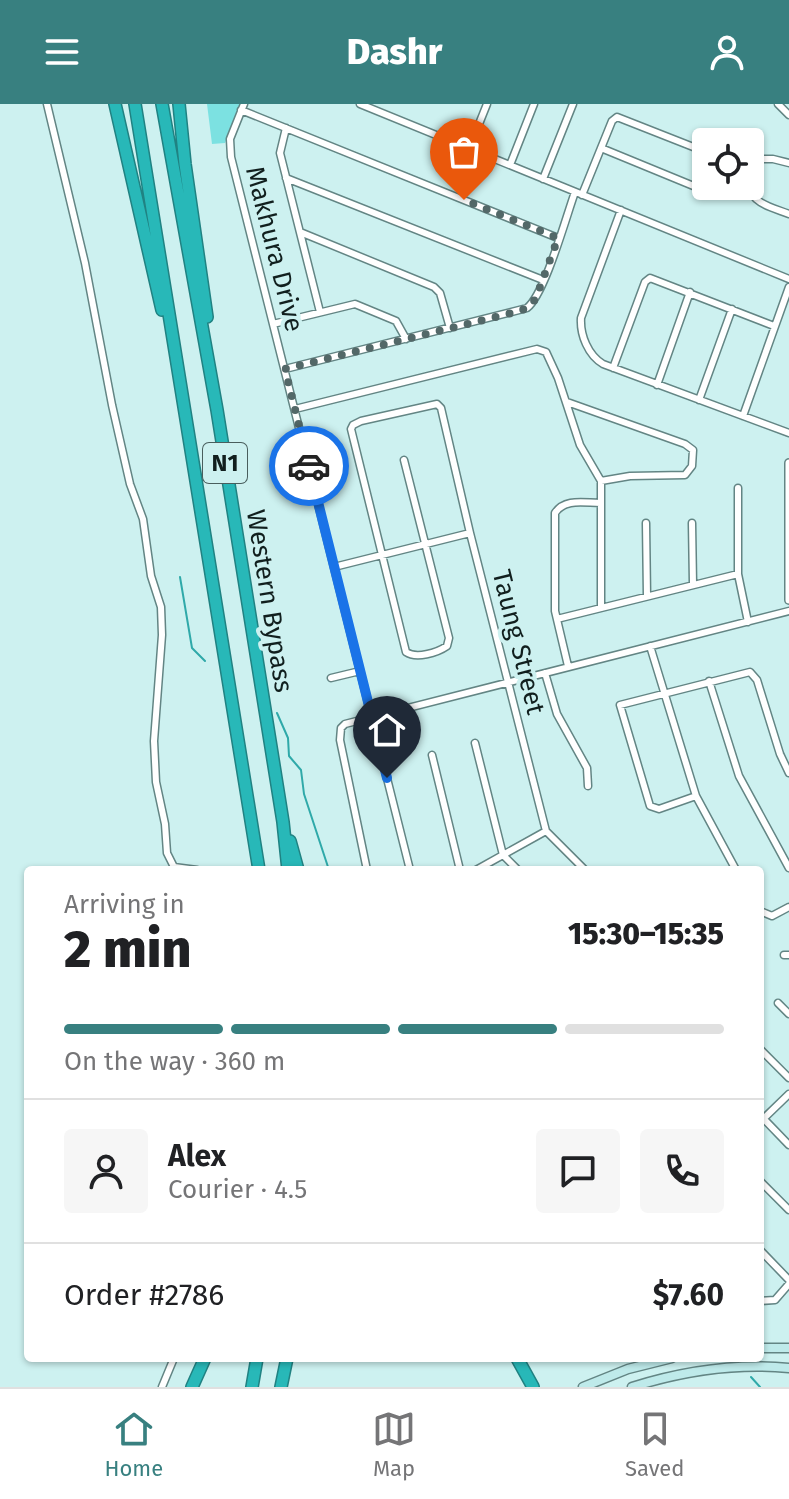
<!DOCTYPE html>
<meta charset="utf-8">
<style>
body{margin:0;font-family:"Fira Sans",sans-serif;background:#f6f6f6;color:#202124;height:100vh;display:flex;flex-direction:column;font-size:30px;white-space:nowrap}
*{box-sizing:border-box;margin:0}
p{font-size:26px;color:#757577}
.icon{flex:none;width:44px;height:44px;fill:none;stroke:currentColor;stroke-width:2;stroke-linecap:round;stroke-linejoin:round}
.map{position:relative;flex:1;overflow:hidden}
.side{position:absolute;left:24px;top:762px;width:740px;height:496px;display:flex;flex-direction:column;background:#fff;border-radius:8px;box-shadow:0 2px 6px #0004}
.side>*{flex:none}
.tools{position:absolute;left:692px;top:24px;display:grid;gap:16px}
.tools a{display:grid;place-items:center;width:72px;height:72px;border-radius:8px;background:#fff;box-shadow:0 2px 6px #0004;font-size:40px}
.pin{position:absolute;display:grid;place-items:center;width:68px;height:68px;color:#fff;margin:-82px -34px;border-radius:50% 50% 50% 0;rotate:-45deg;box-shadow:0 0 8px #0007}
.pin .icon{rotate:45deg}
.courier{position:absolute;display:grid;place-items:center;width:80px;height:80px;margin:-40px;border:6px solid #1a73e8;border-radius:50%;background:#fff;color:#222;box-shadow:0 2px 10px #0007}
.overview em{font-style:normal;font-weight:800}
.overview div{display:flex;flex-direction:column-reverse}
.overview{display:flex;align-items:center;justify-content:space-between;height:136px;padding:0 40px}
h1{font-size:52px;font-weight:800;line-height:60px}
.bar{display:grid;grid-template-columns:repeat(4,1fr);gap:12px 8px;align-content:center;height:96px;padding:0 40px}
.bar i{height:10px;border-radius:6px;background:#e0e0e0}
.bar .on{background:#388080}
.bar p{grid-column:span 4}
.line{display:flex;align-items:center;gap:20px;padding:0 40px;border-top:2px solid #e0e0e0}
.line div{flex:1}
.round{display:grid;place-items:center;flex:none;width:84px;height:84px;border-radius:8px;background:#f6f6f6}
header{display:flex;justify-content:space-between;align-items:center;height:104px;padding:0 40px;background:#388080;color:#fff;font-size:36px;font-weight:800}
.tab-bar{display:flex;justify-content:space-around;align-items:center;height:112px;border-top:2px solid #e0e0e0;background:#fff;font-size:22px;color:#757577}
.tab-bar a{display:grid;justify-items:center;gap:4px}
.tab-bar .on{color:#388080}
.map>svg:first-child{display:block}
</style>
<header><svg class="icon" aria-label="menu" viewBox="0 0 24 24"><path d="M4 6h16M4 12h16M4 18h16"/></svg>Dashr<svg class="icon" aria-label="person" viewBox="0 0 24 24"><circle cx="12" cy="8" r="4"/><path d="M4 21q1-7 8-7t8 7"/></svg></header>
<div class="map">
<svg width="789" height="1283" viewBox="0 0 789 1283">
<rect width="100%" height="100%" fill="#cdf1f0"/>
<!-- green -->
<path fill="#7ce1e1" d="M207,0H241L225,39L212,40Z"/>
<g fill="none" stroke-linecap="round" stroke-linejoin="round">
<!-- stream -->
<path stroke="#2fa9a9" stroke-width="2" d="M180,473L192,544L205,557
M277,609L288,634L289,652L301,666L304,690L329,766
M751,1273L760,1283"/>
<defs>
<path id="minor" d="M47,0L85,159L112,301L130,380L143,415L151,472L161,503L162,531L154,637L156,678L165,720L167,749L174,763L197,766
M244,0L230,35L231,53L410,766
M360,0L789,175
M778,0L789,11
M241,6L558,134
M286,24L280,49L320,208
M601,44L713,90L721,91L727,82
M469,45L487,0
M510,61L534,0
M286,74L543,176
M543,75L573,0
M750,77L754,65L762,55H773L789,59
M749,82C752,100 774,104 789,110
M725,85L741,82
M582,91L612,17L617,13L706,48
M621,106L581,214C580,231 588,251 603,260L789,329
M300,128L434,183L440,189L450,224
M273,220L355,200L396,217L406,235
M613,264L645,178L650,174L774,222
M285,265L527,204C545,190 566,113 575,88
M657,281L690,188
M699,296L732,205
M567,298L685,340L693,346L692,362L685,371L630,372L601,377
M295,305L537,245L546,248L558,274L580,341L601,377V503
M743,312L789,183
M404,356L449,534L447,542C437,549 416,555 406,548L351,325L353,321L361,317L437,300L441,304L470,429L546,727L585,766
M738,384V470L748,518
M646,419L647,492
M692,419L693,480
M334,463L470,429
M557,515L738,470
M650,542L696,692L736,766
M568,562L555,507V409C565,394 584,399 600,399
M545,569L557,610L587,664L588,682
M331,574L360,567
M709,577L739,672L789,764
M475,639L503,751L518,766
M432,651L460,766
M696,692L659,705L650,702L620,601L750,568L757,576L780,650L789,669
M367,766L340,636L341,624L345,620L789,507
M476,766L546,727
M760,807L772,812L789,803
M784,851H789
M778,899L789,910
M760,945L789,974
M760,1011L789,1041
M760,1018L789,990
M760,1077L789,1106
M760,1146L789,1176
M760,1197L775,1196L789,1180
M162,1283L174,1254"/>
<path id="tertiary" d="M789,359V496"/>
<path id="secondary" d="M760,1244H789
M583,1283L628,1265L672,1254
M632,1283C683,1267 736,1259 789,1264"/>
<path id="motorway" d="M115,0L162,206
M135,0L259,766
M162,0L217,306L283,718L288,766
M179,0L185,60L207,213
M290,737L298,766
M517,1254L533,1283
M192,1283L205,1254
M252,1283L257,1254
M281,1283L287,1254"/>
</defs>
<!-- minor casing -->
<use href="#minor" stroke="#638584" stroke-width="9"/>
<!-- tertiary casing -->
<use href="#tertiary" stroke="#638584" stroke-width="10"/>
<!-- secondary casing -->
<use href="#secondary" stroke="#638584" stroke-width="11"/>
<!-- motorway casing -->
<use href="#motorway" stroke="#208282" stroke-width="14"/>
<!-- minor -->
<use href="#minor" stroke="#fff" stroke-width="6"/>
<!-- tertiary -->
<use href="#tertiary" stroke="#fff" stroke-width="7"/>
<!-- secondary -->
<use href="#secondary" stroke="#beeaea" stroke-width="8"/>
<!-- motorway -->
<use href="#motorway" stroke="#28b8b8" stroke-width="11"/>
</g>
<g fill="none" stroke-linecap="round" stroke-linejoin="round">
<!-- done -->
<path stroke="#536868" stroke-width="8" stroke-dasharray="0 14.4" d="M309,362L285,265L520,207L530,202L536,194L558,134L464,96"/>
<!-- route -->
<path stroke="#1a73e8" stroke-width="10" d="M309,362L387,674"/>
</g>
<g text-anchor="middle" stroke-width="8" stroke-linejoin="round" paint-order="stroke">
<!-- shield labels -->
<rect fill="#cdf1f0" stroke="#495e5d" stroke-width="2" x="203" y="339" width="44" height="40" rx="6"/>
<g font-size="24" font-weight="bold" fill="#111f1e">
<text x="225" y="367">N1</text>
</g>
<!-- street labels -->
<g font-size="26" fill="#111f1e" stroke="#cdf1f0">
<text transform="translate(275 145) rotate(76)" y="9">Makhura Drive</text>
<text transform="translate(270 497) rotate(81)" y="9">Western Bypass</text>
<text transform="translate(519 538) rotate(76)" y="9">Taung Street</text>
</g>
</g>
</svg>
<div class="tools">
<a><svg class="icon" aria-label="locate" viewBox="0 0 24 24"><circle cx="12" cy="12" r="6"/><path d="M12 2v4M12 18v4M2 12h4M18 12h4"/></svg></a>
</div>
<div class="pin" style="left:464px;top:96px;background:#ea580c"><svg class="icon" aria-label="bag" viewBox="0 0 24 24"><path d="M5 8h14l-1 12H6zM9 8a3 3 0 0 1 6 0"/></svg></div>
<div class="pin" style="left:387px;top:674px;background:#1f2937"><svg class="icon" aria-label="home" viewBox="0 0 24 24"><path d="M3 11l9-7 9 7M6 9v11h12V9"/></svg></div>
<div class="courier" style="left:309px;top:362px"><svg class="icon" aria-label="car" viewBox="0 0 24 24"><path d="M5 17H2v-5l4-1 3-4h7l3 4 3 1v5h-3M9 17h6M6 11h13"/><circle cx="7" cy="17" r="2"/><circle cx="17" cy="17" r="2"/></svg></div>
<section class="side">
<div class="overview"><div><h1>2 min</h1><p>Arriving in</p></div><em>15:30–15:35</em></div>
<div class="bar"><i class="on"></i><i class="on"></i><i class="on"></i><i></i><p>On the way · 360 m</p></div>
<div class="line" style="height:144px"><a class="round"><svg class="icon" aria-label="person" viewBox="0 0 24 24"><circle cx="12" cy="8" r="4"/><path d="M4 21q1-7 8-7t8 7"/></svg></a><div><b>Alex</b><p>Courier · 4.5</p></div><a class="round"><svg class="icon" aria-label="chat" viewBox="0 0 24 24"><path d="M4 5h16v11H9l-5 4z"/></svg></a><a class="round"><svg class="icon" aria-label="phone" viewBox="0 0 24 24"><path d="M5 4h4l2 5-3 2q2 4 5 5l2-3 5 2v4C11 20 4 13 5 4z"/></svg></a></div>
<div class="line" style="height:104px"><div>Order #2786</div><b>$7.60</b></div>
</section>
</div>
<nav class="tab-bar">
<a class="on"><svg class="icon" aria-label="home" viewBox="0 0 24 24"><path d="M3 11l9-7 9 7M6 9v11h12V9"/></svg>Home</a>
<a><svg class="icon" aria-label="map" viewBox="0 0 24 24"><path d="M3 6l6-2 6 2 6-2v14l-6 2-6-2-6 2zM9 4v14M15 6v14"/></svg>Map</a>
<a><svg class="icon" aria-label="saved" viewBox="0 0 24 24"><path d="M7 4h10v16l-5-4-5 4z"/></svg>Saved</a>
</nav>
